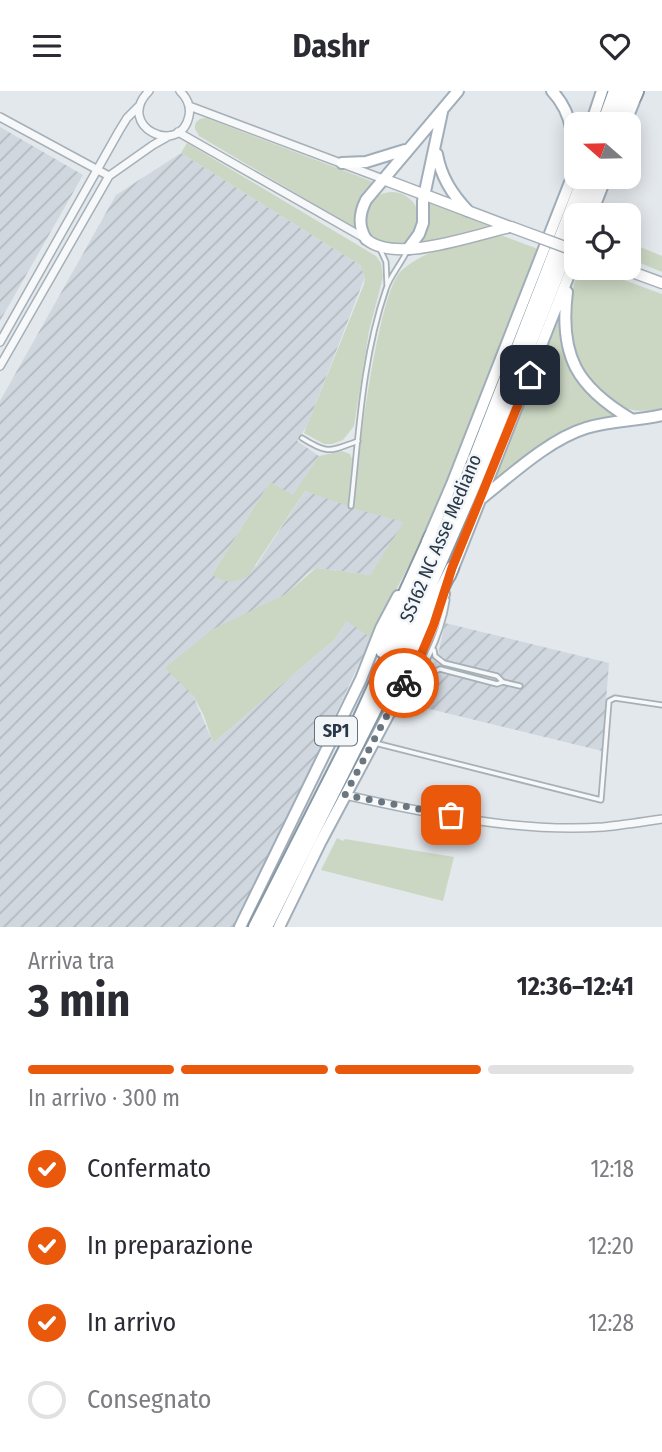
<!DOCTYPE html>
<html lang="it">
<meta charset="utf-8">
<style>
body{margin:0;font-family:"Fira Sans Condensed",sans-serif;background:#f7f7f7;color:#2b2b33;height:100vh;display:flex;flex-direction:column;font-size:26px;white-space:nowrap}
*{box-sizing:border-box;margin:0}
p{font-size:23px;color:#7c7c81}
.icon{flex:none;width:38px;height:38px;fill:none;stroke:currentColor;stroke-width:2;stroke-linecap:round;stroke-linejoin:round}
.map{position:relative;height:836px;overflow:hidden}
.drawer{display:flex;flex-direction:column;background:#fff;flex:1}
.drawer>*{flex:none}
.needle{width:46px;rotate:290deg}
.controls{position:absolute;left:564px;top:21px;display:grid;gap:14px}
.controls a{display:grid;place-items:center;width:77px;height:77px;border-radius:14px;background:#fff;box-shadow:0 4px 18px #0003;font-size:35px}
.pin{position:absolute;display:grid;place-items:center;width:60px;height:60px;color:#fff;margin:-30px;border-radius:14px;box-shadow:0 4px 10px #0006}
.courier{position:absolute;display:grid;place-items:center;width:70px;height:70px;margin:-35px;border:5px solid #ea580c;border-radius:50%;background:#fff;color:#222;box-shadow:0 2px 9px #0007}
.head em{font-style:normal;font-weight:700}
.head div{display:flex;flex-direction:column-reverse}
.head{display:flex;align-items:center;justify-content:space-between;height:119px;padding:0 28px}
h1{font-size:46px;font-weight:700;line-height:52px}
.bar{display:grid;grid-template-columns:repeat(4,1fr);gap:10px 7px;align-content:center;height:84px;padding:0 28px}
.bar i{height:9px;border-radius:5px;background:#e1e1e2}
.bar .on{background:#ea580c}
.bar p{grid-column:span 4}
ol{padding:0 28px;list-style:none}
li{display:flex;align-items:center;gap:21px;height:77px}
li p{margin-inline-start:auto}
li .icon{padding:7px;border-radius:50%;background:#ea580c;color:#fff;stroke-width:4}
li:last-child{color:#7c7c81}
li i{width:38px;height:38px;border:4px solid #e1e1e2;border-radius:50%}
header{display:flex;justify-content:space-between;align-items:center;height:91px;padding:0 28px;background:#fff;font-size:32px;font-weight:700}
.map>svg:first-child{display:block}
</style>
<header><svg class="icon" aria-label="menu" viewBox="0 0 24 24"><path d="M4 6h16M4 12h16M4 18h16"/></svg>Dashr<svg class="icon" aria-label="heart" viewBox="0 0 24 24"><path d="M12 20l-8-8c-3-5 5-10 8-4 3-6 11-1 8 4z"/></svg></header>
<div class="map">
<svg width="662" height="836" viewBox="0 0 662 836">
<defs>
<pattern id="industrial-furrows" width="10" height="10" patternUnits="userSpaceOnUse" patternTransform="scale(1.75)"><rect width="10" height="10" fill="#d0d7de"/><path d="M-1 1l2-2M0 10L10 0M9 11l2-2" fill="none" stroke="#b3b9c0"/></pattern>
</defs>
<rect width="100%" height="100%" fill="#e3e8ec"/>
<!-- industrial -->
<path fill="url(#industrial-furrows)" d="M0,36L83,84L0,230Z
M181,62L360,174L365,186L307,335L297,350L319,365L293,405L270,391L212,484L256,475L305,400L405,431L370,484L316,477L308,482L286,503L277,508L193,604L213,652L334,549L347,530L374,534L371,547L280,743L233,836H0V310L116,104Z
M445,532L609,572L602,660L409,613L438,564Z"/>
<!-- green -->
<path fill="#cbd7c3" d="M206,27L371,90L373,93L357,135L353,136L199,45L195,38C194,31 199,27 206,27Z
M187,52L376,165L381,172L383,186L369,240L354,335L343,349L332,353H324L304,342L364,193L365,186L360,174L181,62Z
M365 128a27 27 0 1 1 54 0a27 27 0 1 1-54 0Z
M428,112L488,133L487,135L419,153Z
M485,145H503L538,158L432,430L371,547L347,530L334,549L213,652L204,625L193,604L165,577L213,538L286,503L316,477L370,484L404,431L352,417C357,376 377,203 401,180C423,160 457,152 485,145Z
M628,151L662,165V181L628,167Z
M578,177H591L662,203V317C610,333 568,279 569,231C569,212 574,194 578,177Z
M560,229C561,277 581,300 618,326L604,328L495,390L557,230Z
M342,360L350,363L352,368L348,415L305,400L248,485C234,493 225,492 212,484L270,391L293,404L319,365Z
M337,747L343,750L345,748L454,766L443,810L321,779Z"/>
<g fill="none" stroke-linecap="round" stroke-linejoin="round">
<defs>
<path id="lane" d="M380,158L386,171L387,194
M302,347C329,364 330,360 358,350
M351,415C359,342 362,268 386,198C390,185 401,173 407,160
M434,559L435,565L444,572L497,585L503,591L520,595
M419,587L440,578L497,593L503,591
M396,617L399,616C421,583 441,548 447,509
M375,652L601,709L609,610L615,607L662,614"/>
<path id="street" d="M149,0C114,35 180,67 189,25C191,15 187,7 180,0
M189,15L383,88
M0,26L109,85
M178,41L366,148
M0,251L119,40L127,27L139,15
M0,275L109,85L153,54L169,45
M345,704C425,722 520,742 603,736C623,734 642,731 662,728"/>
<path id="secondary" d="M383,88L510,136
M366,148C396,174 475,143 511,136
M621,177L662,192"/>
<path id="primary" d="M552,0C574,23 575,53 573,82
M591,33L602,0
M625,33L638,0
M437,63C441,86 452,103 468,120
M342,72L366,71L405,59
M591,124L606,86
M366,148C358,135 359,123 366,109L458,0
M408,158L419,143L423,132V110L442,21
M567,201C559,265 577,296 631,328
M482,407C512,383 550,348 586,337C611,329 637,330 662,324
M427,451L452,393L576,76
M450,485L576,166
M240,836L361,588L381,537L398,505
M279,836L320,752L420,564L434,533L444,503"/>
<path id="highway" d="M635,5L637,0
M603,33L615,0
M614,33L627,0
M580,124L595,86
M382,560L396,522L431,445
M400,577L412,559L452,477
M255,836L349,651L417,501L468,385L584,86
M266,836L384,600L478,385L576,136"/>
</defs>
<!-- lane casing -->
<use href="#lane" stroke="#a7b0b7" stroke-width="7"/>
<!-- street casing -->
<use href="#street" stroke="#a7b0b7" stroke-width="10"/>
<!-- secondary casing -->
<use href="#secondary" stroke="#a7b0b7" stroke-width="13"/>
<!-- primary casing -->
<use href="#primary" stroke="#a1aeb9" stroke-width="14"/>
<!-- highway casing -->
<use href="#highway" stroke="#8898a4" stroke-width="16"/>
<!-- lane -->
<use href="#lane" stroke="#f6f8fa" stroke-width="3.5"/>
<!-- street -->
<use href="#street" stroke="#f6f8fa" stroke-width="7"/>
<!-- secondary -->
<use href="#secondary" stroke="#fff" stroke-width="10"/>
<!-- primary -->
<use href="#primary" stroke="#fff" stroke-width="10"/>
<!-- highway -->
<use href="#highway" stroke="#fff" stroke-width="12"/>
<defs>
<path id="secondary-bridge" d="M511,136L576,160"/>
</defs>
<!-- secondary-bridge casing -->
<use href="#secondary-bridge" stroke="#a7b0b7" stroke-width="13" stroke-linecap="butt"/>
<!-- secondary-bridge -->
<use href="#secondary-bridge" stroke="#fff" stroke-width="10"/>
</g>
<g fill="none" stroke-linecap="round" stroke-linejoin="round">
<!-- done -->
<path stroke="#6a7680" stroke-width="7" stroke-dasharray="0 12.6" d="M404,592L345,704L451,724"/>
<!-- route -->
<path stroke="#ea580c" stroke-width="9" d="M404,592L421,564L434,533L452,477L530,284"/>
</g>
<g text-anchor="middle" stroke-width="5" stroke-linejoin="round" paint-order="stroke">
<!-- shield labels -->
<rect fill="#f3f6f9" stroke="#66717c" stroke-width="2" x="315" y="625.5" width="42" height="29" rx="5"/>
<g font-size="18" font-weight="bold" fill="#293846">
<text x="336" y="646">SP1</text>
</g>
<!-- street labels -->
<g font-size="19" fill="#293846" stroke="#f3f6f9">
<text transform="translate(440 447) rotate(-67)" y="7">SS162 NC Asse Mediano</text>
</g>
</g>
</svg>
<div class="controls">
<a><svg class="needle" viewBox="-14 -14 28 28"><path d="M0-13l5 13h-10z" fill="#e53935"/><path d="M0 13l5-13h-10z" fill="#7c7c81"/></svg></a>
<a><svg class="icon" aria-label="locate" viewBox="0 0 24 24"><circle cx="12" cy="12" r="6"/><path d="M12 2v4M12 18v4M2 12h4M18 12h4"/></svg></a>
</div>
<div class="pin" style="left:451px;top:724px;background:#ea580c"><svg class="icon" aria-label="bag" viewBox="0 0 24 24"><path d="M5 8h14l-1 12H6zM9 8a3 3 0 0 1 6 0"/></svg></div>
<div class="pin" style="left:530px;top:284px;background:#1f2937"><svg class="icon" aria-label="home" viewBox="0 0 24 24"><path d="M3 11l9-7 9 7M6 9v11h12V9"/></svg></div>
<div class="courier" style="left:404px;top:592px"><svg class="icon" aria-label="bike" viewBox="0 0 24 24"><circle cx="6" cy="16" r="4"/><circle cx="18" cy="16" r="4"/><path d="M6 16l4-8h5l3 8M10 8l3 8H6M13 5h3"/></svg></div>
</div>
<section class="drawer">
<div class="head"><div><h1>3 min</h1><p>Arriva tra</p></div><em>12:36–12:41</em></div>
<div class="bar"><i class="on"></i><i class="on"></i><i class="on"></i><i></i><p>In arrivo · 300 m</p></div>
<ol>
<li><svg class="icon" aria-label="check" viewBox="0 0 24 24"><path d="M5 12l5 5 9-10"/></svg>Confermato<p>12:18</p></li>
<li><svg class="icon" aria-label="check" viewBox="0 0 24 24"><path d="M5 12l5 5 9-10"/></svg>In preparazione<p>12:20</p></li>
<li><svg class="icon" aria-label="check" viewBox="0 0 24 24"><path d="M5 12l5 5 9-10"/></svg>In arrivo<p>12:28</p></li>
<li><i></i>Consegnato</li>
</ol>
</section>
